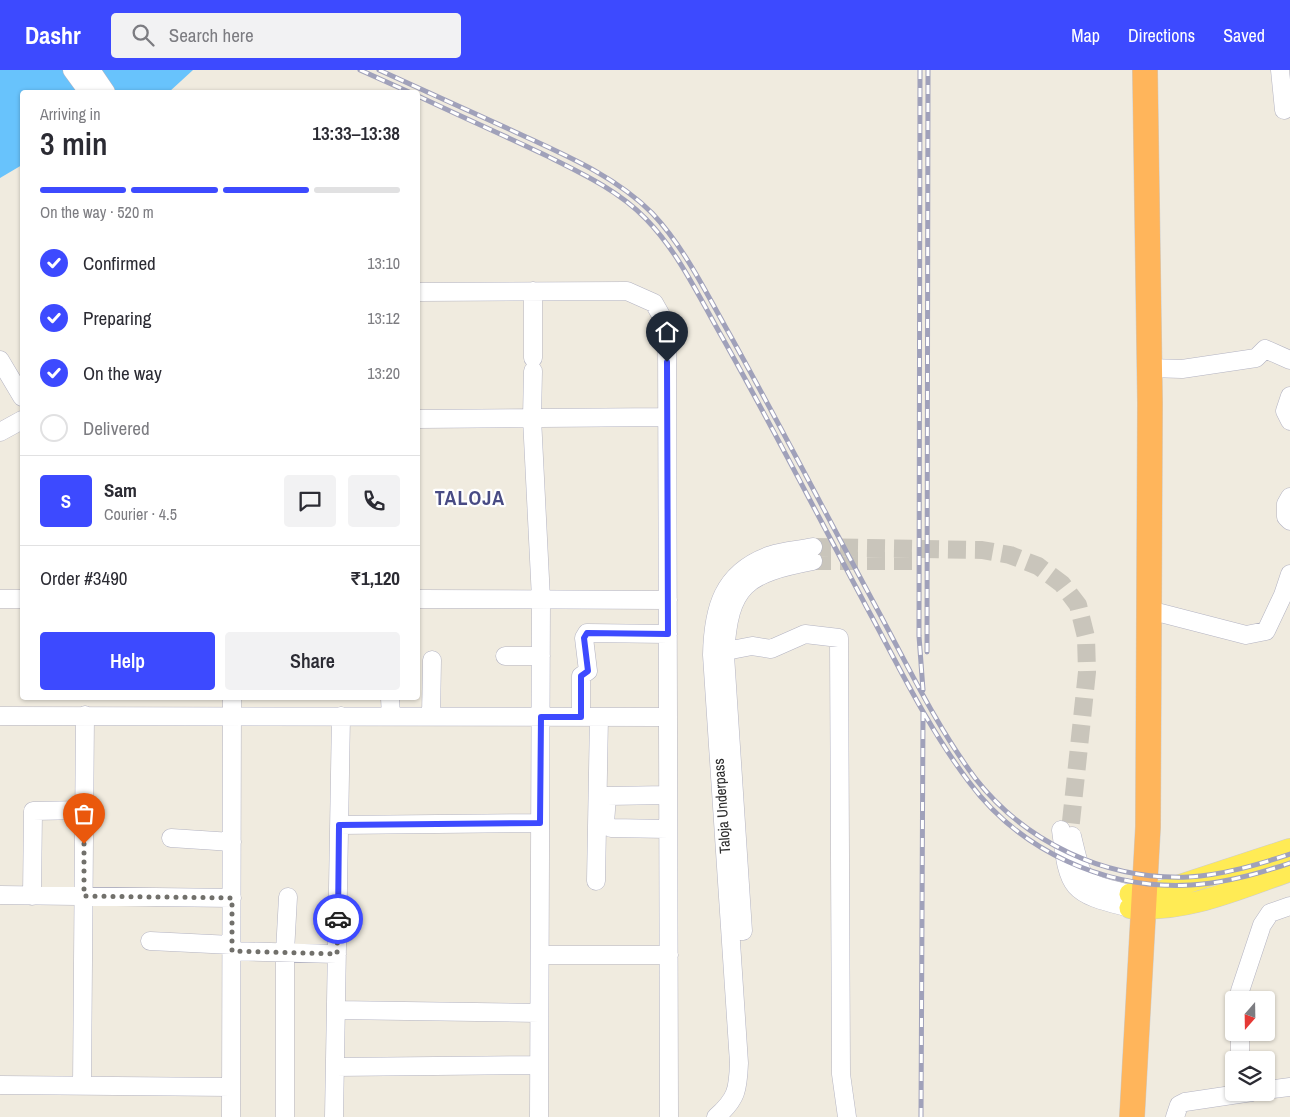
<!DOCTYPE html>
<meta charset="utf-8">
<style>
body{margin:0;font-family:"Archivo Narrow",sans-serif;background:#f2f2f3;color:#2b2b33;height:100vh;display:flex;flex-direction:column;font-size:19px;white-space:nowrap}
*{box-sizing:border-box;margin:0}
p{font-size:16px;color:#7c7c81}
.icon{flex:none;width:28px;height:28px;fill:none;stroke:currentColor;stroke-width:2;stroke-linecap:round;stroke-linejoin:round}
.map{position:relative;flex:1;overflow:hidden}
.side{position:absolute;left:20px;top:20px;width:400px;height:610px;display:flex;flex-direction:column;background:#fff;border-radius:5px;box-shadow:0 1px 4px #0004}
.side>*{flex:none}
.needle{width:32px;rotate:200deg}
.controls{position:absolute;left:1225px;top:921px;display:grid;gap:10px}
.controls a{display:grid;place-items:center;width:50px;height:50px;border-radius:5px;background:#fff;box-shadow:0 1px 4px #0004;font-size:25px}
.pin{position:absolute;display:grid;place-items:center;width:42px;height:42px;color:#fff;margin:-51px -21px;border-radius:50% 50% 50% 0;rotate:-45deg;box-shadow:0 0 5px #0007}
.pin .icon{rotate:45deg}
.courier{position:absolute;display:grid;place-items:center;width:50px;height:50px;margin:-25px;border:4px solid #3d4aff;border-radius:50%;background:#fff;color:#222;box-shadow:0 1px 6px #0007}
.headline em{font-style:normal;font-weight:600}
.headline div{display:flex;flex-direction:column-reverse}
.headline{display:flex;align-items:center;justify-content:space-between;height:85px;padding:0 20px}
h1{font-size:32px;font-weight:600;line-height:38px}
.bar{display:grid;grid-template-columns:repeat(4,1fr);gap:8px 5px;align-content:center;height:60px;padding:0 20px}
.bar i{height:6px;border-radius:4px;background:#e1e1e2}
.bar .active{background:#3d4aff}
.bar p{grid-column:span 4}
.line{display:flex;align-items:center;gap:12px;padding:0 20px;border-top:1px solid #e1e1e2}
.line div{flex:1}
.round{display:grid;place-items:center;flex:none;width:52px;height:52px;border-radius:5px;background:#f2f2f3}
ol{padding:0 20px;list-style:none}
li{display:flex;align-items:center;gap:15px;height:55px}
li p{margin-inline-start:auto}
li .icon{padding:5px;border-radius:50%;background:#3d4aff;color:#fff;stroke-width:4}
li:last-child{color:#7c7c81}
li i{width:28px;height:28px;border:2px solid #e1e1e2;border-radius:50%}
.action{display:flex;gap:10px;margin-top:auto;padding:10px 20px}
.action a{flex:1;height:58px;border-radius:5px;background:#3d4aff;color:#fff;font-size:20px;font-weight:600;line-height:58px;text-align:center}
.action a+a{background:#f2f2f3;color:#2b2b33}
header{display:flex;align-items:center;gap:30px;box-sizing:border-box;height:70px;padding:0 25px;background:#3d4aff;color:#fff}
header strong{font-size:24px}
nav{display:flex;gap:28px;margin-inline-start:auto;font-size:18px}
.search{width:350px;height:45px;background:#f2f2f3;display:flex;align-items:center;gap:12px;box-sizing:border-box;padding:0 18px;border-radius:5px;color:#7c7c81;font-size:19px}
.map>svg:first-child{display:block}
</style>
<header>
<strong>Dashr</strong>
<div class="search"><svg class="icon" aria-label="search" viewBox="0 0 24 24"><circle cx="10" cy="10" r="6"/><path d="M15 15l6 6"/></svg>Search here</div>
<nav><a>Map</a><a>Directions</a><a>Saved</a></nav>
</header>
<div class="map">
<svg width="1290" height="1047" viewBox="0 0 1290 1047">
<rect width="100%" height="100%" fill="#f0ebdf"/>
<!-- water -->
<path fill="#68c3fc" d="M0,0H193L169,22H22V95L0,108Z"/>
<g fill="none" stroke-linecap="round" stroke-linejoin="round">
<!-- minor-tunnel -->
<path stroke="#c9c5bb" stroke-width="18" stroke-dasharray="18 9" stroke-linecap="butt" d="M813,477L982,480L1010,485L1038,496L1062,514L1078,535L1086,567L1087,602L1070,761
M813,491H914"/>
<defs>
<path id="minor" d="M72,0L88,22
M91,0L106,22
M1280,0L1284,40
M418,222L627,221L654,233L667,256L669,1047
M533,288V221
M0,290L22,327
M1149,298L1182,299L1256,288L1265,279L1290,290
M533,301L532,348L541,529L539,1047
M1290,326L1285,341L1290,351
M418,349L667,347
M0,362L22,350
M1290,427L1286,434V447L1290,451
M0,529H22
M418,529L668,530
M1149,540L1246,565L1266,561L1283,525L1290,504
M726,581L752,576L771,579L805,564L839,568L841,1004L847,1047
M505,586H541
M390,628L391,646
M0,646L668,647
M431,646L432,590
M581,647V606L588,601L584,568L587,563L668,564
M668,725L607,726L605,753L611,758L668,759
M339,755L540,753
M1061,760C1069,820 1069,823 1130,838
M1072,766C1084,815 1080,812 1130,824
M171,768L232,772
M596,811L599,647
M0,825L232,828
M32,826L33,741L84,740
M743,861L725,585C729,514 746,504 813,491
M150,871L232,875
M232,881L337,884
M540,885H669
M1240,930V921L1262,855L1270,843L1290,836
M336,940L539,943
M1240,990V962
M335,997L539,995
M0,1015L231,1017
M82,1016L85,645
M1266,1020L1290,1017
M231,1047L232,628
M285,1047V882L288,827
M334,1047L341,646
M716,1047C737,1029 738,1019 739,993L712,585C713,539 722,502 771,485C784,481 799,480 813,477
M1175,1047L1179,1035L1185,1032L1252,1022"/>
<path id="major" d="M1130,824L1162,821L1290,779
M1130,838C1186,843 1238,819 1290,801"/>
<path id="highway" d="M1132,1047L1148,757L1150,333L1145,0"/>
</defs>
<!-- minor casing -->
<use href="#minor" stroke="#b3b3c2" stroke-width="19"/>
<!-- major casing -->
<use href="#major" stroke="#cdcdcd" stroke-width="22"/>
<!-- highway casing -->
<use href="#highway" stroke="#cdcdcd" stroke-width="26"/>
<!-- minor -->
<use href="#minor" stroke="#fff" stroke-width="18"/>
<!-- major -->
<use href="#major" stroke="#ffeb55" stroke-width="21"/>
<!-- highway -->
<use href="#highway" stroke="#ffb55b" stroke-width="25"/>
<defs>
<path id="rail" d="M360,0L409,22
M379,0C423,20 467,40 511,60C560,83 613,104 652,143C685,178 706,223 730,265C780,355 827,446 876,537C907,594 936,656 975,708C1026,773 1105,810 1188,807C1223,805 1257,795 1290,784
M920,0L919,566L923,620
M418,26C460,46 503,65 545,85C581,103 618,120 646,149C679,183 699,227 722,267C772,356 818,446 866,536C898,595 928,658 969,712C1020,781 1106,820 1191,815C1225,813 1258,804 1290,793
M927,582L928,0
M921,1047L923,642"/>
</defs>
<!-- rail casing -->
<use href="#rail" stroke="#a0a1ba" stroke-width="5"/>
<!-- rail -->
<use href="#rail" stroke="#fff" stroke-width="3" stroke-dasharray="9" stroke-linecap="butt"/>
</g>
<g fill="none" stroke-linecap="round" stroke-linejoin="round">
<!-- done -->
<path stroke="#71706b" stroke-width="5" stroke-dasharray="0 9" d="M84,774V826L232,828V881L337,884L338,849"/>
<!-- route -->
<path stroke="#3d4aff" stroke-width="6" d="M338,849L339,755L540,753L541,647H581V606L588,601L584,568L587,563L668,564L667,292"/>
</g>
<g text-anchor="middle" stroke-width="4.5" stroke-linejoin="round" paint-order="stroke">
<!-- street labels -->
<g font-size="15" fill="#2d2d2d" stroke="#fff">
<text transform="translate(722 736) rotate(-94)" y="5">Taloja Underpass</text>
</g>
<!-- district labels -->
<g font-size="20" font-weight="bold" letter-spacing="1" fill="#484b84" stroke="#fff">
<text x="470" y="435">TALOJA</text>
</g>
</g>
</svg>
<div class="controls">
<a><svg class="needle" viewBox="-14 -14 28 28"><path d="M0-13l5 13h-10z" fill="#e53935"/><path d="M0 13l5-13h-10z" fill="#7c7c81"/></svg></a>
<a><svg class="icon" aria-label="layers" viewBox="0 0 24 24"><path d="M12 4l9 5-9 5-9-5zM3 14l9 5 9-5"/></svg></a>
</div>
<div class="pin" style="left:84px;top:774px;background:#ea580c"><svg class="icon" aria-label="bag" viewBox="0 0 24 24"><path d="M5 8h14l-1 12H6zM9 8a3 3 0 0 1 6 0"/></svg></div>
<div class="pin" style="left:667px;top:292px;background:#1f2937"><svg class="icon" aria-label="home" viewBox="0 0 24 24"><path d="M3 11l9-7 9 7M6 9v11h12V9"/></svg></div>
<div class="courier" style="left:338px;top:849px"><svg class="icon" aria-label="car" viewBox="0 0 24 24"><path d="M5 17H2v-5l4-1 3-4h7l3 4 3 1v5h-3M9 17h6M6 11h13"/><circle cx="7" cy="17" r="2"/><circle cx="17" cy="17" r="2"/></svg></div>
<section class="side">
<div class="headline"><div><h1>3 min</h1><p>Arriving in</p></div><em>13:33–13:38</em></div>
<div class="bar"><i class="active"></i><i class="active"></i><i class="active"></i><i></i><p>On the way · 520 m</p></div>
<ol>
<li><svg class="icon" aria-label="check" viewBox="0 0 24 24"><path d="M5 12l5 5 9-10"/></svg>Confirmed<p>13:10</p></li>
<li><svg class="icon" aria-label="check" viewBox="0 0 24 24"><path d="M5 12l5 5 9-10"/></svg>Preparing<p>13:12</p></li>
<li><svg class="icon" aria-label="check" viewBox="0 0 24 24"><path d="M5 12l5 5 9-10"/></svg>On the way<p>13:20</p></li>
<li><i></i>Delivered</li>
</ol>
<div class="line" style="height:90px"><b class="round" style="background:#3d4aff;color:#fff">S</b><div><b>Sam</b><p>Courier · 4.5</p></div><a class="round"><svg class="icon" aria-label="chat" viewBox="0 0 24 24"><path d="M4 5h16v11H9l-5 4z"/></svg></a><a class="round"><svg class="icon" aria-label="phone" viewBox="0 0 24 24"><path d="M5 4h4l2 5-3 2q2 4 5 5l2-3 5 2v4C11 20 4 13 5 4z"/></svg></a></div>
<div class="line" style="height:65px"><div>Order #3490</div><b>₹1,120</b></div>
<div class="action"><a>Help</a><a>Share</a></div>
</section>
</div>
